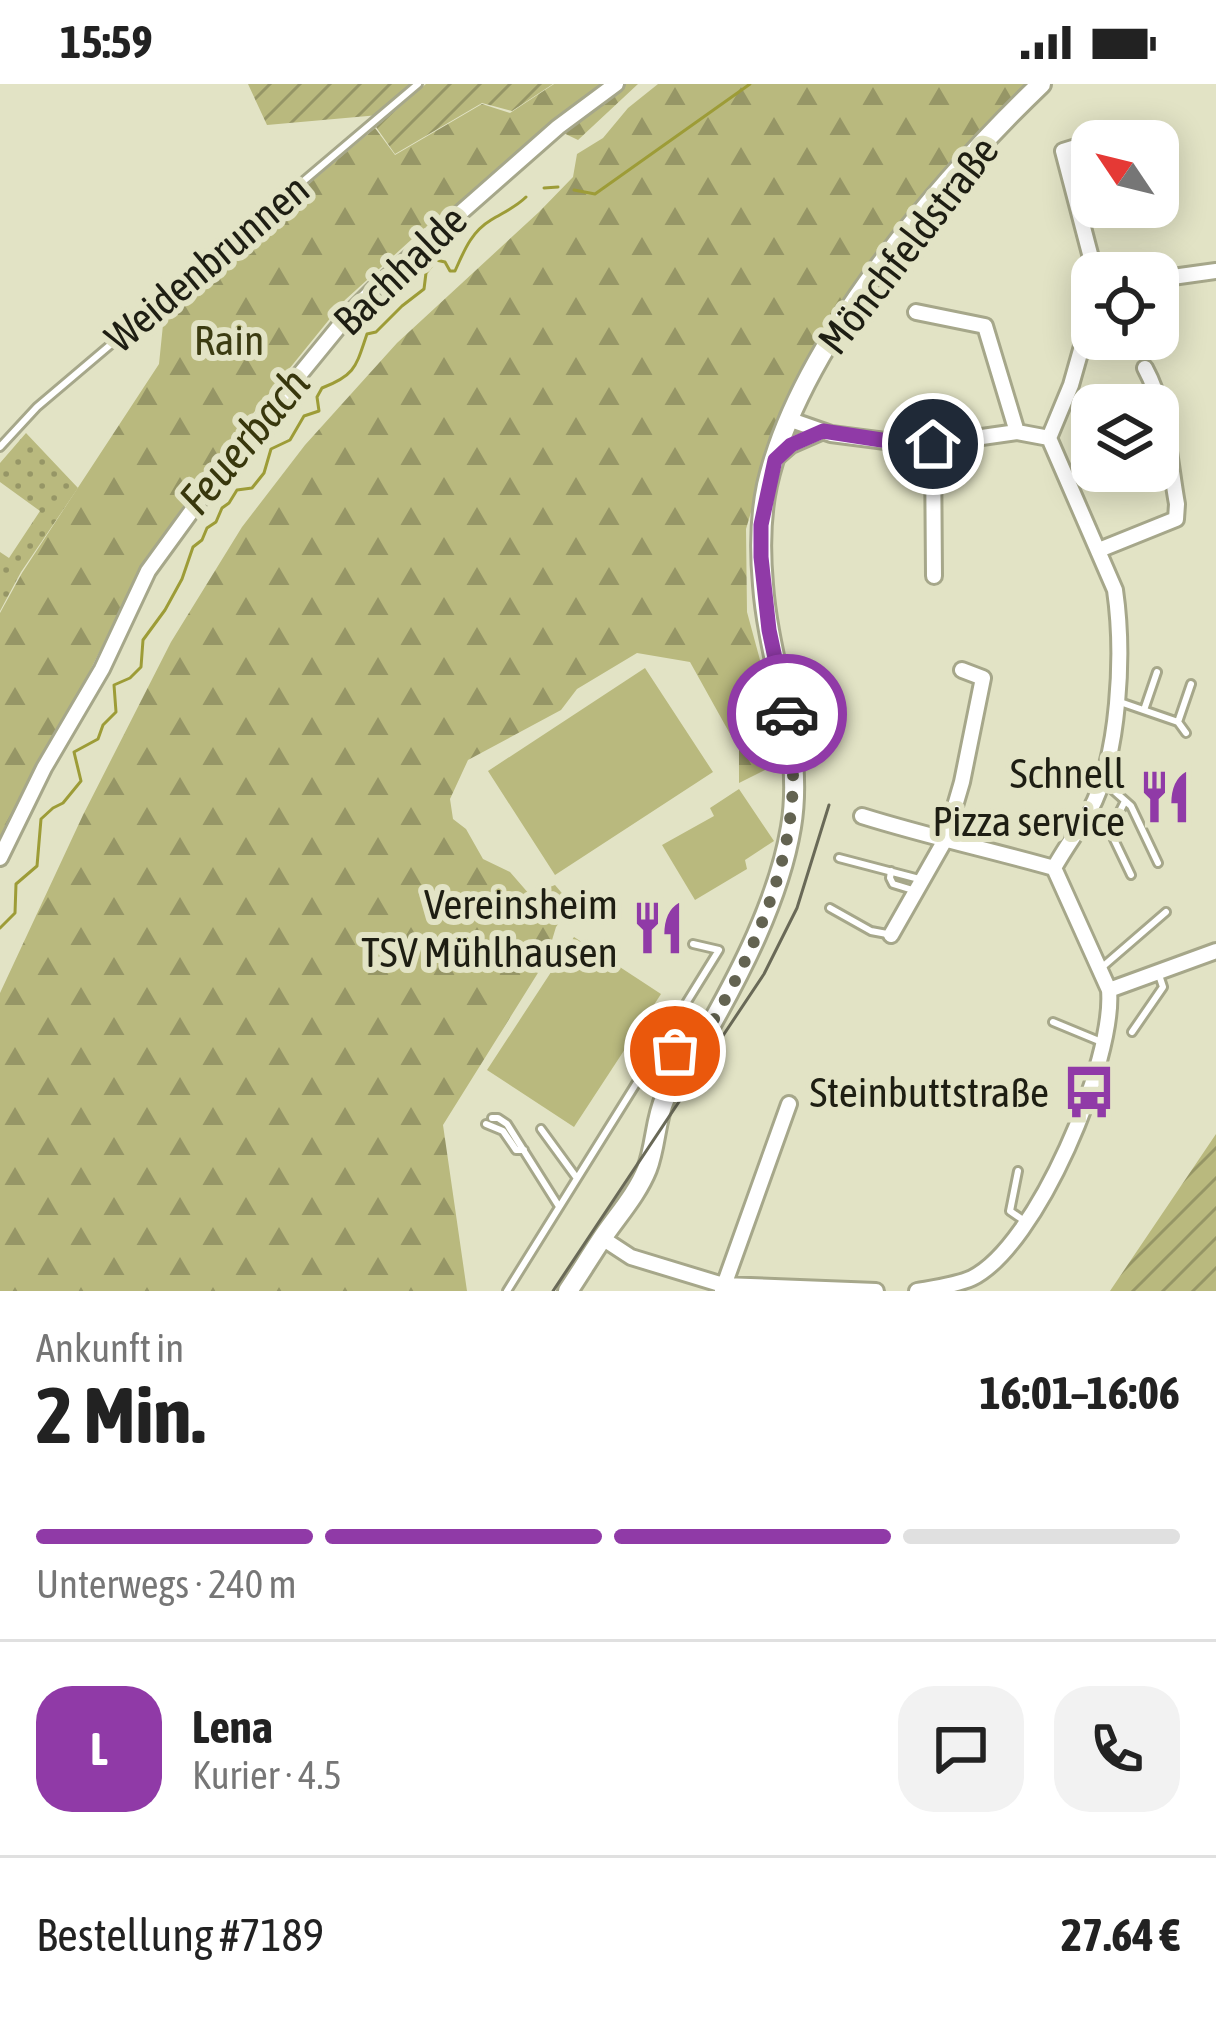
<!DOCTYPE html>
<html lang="de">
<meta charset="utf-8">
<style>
body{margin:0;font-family:"Asap Condensed",sans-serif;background:#f2f2f2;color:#222;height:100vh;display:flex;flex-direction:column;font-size:45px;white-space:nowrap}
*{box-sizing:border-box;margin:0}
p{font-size:39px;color:#767676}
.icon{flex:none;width:66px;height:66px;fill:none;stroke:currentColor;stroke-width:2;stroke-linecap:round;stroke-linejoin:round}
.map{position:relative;height:1207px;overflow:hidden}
.sheet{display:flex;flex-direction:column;background:#fff;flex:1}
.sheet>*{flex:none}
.needle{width:78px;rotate:305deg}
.tools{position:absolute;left:1071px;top:36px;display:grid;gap:24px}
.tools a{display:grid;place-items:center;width:108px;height:108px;border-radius:24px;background:#fff;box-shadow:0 6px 30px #0003;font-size:60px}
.pin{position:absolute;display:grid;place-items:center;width:102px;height:102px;color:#fff;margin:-51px;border:6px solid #fff;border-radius:50%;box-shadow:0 3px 12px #0007}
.courier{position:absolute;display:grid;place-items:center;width:120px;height:120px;margin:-60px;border:9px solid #903aa7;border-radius:50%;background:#fff;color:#222;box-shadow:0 3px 15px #0007}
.summary em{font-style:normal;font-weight:700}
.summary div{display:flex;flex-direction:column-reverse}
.summary{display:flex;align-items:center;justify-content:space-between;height:204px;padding:0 36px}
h1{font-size:78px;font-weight:700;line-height:90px}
.bar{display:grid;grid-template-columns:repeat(4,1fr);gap:18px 12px;align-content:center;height:144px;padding:0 36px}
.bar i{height:15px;border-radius:9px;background:#e0e0e0}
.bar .current{background:#903aa7}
.bar p{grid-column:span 4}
.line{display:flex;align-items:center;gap:30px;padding:0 36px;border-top:3px solid #e0e0e0}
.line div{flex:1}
.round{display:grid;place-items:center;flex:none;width:126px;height:126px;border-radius:36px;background:#f2f2f2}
.status{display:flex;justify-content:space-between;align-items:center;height:84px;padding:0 60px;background:#fff;direction:ltr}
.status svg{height:33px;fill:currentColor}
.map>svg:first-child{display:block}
</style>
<div class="status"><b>15:59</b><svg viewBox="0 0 49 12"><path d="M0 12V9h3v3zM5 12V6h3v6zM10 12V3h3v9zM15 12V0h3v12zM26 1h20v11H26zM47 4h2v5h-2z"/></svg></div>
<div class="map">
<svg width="1216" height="1207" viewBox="0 0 1216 1207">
<defs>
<pattern id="grass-dots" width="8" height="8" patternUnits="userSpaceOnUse" patternTransform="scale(3)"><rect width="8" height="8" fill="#b9b97e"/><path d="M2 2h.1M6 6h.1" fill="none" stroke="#969666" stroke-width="1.8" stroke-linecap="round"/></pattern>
<pattern id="forest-firs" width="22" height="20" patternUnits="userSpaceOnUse" patternTransform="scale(3)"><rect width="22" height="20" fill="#b9b97e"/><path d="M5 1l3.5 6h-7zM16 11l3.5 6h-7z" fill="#969666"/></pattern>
<pattern id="garden-furrows" width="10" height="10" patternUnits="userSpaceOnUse" patternTransform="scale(3)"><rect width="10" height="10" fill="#b9b97e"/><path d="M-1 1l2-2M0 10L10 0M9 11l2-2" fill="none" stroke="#969666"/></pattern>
</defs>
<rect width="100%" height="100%" fill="#e2e3c5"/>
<!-- grass -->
<path fill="url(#grass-dots)" d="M26,349L78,404L21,488L0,527V468L9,474L40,427L0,398V379Z"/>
<!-- forest -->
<path fill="url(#forest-firs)" d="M554,0H638L578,56L549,42L446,132L423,145L345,216L212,380L142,482L66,635L18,716L0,758V529L22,489L159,280L165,221L375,44L395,71L482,20L510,29Z
M658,0H1025L983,46L865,191L816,262L780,330L746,445L747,528L780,650L785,685L771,683L739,699V666L690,578L637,569L577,605L561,626L468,676L450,715L453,735L466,745L483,775L510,788L530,811L555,801L572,821L556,843L546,876L443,1041L467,1207H0V909L83,731L171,558L242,443L305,361L397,259L539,128L573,93L577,70L603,54L628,24Z"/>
<!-- garden -->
<path fill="url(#garden-furrows)" d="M248,0H415L379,31L267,41Z
M426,0H553L512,27L482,19L395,70L376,43Z
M1216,1050V1207H1110Z"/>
<!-- pitch -->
<path fill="#b9b97e" d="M645,584L713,688L555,791L488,687Z
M739,705L774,757L745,776L747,785L695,816L662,761L714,732L710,724Z
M574,853L661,910L574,1043L487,986Z"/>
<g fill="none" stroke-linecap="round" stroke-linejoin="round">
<!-- stream -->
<path stroke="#9d9c37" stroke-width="3" d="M544,104L558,103
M574,106L595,110L750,0
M0,844L15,829L16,800L37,782L41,735L53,724L63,719L81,697L74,668L98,655L103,641L116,628L114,601L130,594L141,583L143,556L165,526L182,495L193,463L202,456L207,444L216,438L222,424L229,419L237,406L252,404L264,389L271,365L290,356L304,332L319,327L317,313L322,304C356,291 356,282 367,250L376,248L402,222L424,205L426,189L436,176L445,178L450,187H455C464,167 471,148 491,136C504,128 516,123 526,113"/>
<defs>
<path id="service" d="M0,363L37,323L418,0
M1120,618L1178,638L1186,649
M1144,626L1157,588
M1178,638L1191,600
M793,642L815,638
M1104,698L1131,722L1158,779
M1125,717L1110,747L1131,791
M839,774L923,796
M891,787L890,794L893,800L916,807
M830,824L871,847L887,850
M1100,885L1166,828
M1053,938L1099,957
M1132,948L1163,903L1159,891
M662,958L719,866L693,860
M492,1034H498L507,1040L558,1121
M486,1040L503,1047L516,1066H524
M541,1045L576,1093
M1018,1087L1010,1127L1023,1136
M507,1207L662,958L686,974"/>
<path id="minor" d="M1092,58L1063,67L1095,189
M1158,195L1216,187
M916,228L985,242L1017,348
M788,335L831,350L901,359L933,360L1017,348L1049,354
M1049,354L1071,301L1092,227
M933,360L934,492
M776,374L791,361L823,347
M1099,466L1176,435L1177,420C1169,376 1167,324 1145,284
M862,732C926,752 990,766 1054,784
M0,774L44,684L102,585L148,487L220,388L350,229L375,204L558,43L616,0
M891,851L945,756L962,698L983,594L962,586
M1109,906L1216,867
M602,1154L631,1173L723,1201L876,1207
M722,1207L789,1020
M917,1207C934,1204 957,1201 972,1194C1037,1162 1115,976 1109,906L1054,784C1065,764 1078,747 1089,728C1120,673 1124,568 1115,506L1049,354"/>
<path id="secondary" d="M568,1207C580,1189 591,1171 603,1153C618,1131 637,1110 647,1085C656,1062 655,1036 665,1014C675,993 692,973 704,953C740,890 779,815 791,743C805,660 769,583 763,501C760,468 760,434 767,401C799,261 939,98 1041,0"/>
</defs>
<!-- service casing -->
<use href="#service" stroke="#a6a78a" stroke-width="12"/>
<!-- minor casing -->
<use href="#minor" stroke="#a6a78a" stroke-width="20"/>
<!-- secondary casing -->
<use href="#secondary" stroke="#a6a78a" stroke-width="24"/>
<!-- service -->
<use href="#service" stroke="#fff" stroke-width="6"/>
<!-- minor -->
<use href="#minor" stroke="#fff" stroke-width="14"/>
<!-- secondary -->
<use href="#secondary" stroke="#fff" stroke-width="18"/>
<!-- tram -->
<path stroke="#696957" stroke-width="3" d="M553,1207L764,890L797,824L829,721"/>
</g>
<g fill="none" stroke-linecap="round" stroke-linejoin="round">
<!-- done -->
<path stroke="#636351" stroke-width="12" stroke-dasharray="0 21.6" d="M675,967L689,976C755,872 812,755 787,630"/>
<!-- route -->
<path stroke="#903aa7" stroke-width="15" d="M787,630L769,546L761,473V441L775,376L791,361L823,347L901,359L933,360"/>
</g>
<!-- icons -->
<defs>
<symbol id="restaurant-bare" viewBox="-9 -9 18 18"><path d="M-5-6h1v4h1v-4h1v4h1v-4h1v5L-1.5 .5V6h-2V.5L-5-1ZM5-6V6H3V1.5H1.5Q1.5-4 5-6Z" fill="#903aa7" stroke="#e2e3c5" stroke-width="2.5" paint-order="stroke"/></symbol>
<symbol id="bus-bare" viewBox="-9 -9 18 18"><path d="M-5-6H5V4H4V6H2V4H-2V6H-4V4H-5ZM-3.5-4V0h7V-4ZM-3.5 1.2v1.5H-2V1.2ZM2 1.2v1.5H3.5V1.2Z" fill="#903aa7" stroke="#e2e3c5" stroke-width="2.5" paint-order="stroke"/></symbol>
</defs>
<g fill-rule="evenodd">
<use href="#restaurant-bare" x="1127" y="675" width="76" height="76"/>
<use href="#restaurant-bare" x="620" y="806" width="76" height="76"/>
<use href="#bus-bare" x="1051" y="970" width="76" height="76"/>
</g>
<g text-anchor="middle" stroke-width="12" stroke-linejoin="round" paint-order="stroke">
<!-- street labels -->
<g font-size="42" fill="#1e1e13" stroke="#e2e3c5">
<text transform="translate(908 161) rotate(-52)" y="15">Mönchfeldstraße</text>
<text transform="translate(207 179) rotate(-40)" y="15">Weidenbrunnen</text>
<text transform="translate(400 186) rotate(-44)" y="15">Bachhalde</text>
</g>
<!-- park labels -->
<g font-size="42" fill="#3c3c12" stroke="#e2e3c5">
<text x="229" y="271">Rain</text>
</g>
<!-- poi labels -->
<g font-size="42" fill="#1e1e13" stroke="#e2e3c5" text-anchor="end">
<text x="1125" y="704">Schnell<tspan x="1125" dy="48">Pizza service</tspan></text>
<text x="618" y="835">Vereinsheim<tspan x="618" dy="48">TSV Mühlhausen</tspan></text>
<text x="1049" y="1023">Steinbuttstraße</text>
</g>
<!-- water labels -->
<g font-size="45" font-style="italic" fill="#38370d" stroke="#e2e3c5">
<text transform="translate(244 357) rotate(-50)" y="16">Feuerbach</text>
</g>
</g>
</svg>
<div class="tools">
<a><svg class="needle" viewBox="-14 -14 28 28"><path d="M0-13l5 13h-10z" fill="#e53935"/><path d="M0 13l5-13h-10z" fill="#767676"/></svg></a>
<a><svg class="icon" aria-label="locate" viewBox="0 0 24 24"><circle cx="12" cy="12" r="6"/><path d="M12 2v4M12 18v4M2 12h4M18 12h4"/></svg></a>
<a><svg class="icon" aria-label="layers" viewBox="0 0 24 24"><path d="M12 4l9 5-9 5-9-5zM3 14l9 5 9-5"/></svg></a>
</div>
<div class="pin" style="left:675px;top:967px;background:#ea580c"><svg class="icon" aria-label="bag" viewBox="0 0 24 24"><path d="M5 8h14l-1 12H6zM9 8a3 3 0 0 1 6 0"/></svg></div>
<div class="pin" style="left:933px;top:360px;background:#1f2937"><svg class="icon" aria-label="home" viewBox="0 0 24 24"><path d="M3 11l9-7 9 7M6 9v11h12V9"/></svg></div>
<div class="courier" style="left:787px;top:630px"><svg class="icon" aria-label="car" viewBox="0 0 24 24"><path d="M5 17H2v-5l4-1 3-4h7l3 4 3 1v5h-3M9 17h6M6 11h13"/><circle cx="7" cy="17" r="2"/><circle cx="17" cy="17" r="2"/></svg></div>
</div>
<section class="sheet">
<div class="summary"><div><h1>2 Min.</h1><p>Ankunft in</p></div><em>16:01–16:06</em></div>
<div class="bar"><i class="current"></i><i class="current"></i><i class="current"></i><i></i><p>Unterwegs · 240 m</p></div>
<div class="line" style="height:216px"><b class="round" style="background:#903aa7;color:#fff">L</b><div><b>Lena</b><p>Kurier · 4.5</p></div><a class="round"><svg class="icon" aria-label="chat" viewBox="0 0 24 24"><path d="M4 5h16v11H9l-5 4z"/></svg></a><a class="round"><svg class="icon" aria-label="phone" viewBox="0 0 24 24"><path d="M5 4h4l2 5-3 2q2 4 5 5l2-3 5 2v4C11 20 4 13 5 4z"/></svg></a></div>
<div class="line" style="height:156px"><div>Bestellung #7189</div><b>27.64 €</b></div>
</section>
